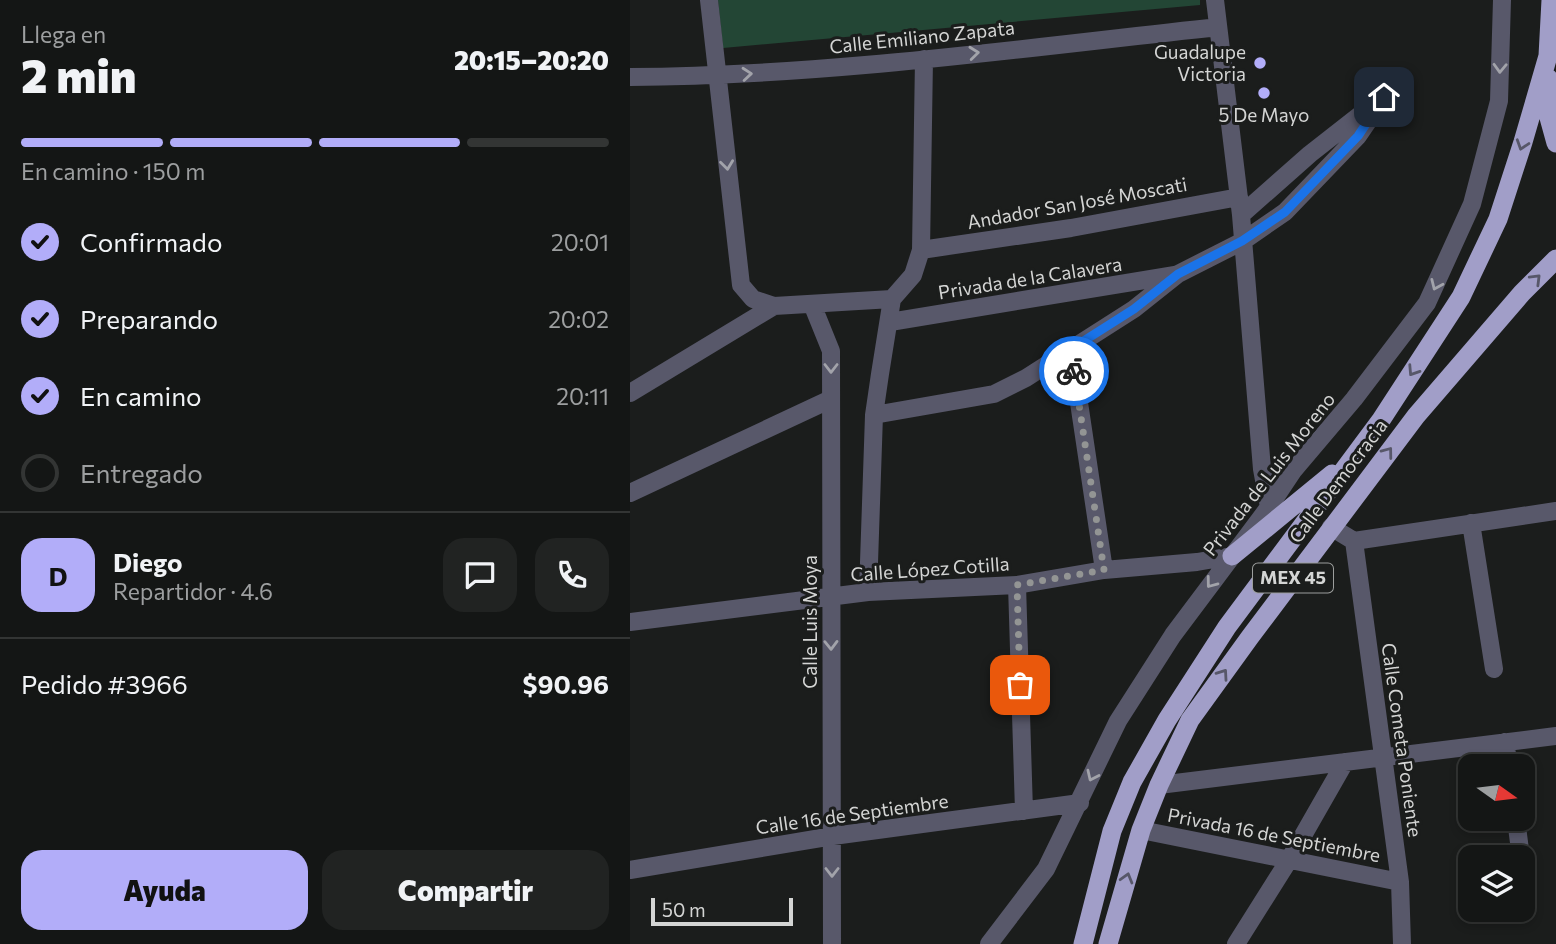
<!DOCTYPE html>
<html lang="es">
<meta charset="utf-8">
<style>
body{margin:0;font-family:Commissioner,sans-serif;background:#212322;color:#f1f3f6;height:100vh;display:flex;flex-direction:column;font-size:26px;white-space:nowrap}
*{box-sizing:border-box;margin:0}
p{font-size:23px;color:#9d9fa0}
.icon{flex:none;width:38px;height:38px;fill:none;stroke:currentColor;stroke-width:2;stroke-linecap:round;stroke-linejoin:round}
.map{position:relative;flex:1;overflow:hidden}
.panel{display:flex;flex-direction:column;background:#141615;width:630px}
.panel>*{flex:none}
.needle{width:46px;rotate:104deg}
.controls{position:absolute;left:828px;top:754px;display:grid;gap:14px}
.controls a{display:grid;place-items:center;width:77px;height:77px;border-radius:14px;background:#141615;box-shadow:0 4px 10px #0003,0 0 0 2px #333534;font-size:35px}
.scale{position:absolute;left:21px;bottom:18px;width:142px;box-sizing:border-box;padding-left:7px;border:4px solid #d4d5d4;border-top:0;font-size:19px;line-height:24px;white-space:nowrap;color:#d4d5d4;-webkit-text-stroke:5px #1b1d1c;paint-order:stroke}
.pin{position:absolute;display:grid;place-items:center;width:60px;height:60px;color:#fff;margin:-30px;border-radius:14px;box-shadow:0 4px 10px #0006}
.courier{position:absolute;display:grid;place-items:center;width:70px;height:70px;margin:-35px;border:5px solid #1a73e8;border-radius:50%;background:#fff;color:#222;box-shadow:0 2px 9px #0007}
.headline em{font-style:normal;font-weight:800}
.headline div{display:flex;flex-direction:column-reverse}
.headline{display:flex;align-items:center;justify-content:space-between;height:119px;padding:0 21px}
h1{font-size:46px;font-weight:800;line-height:52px}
.bar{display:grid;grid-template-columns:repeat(4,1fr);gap:10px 7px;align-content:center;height:84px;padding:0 21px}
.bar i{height:9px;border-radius:5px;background:#333534}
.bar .on{background:#b2adf9}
.bar p{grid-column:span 4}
.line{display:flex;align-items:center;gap:18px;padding:0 21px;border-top:2px solid #333534}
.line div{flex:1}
.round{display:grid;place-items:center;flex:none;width:74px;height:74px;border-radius:21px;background:#212322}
ol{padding:0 21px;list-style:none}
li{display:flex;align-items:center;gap:21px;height:77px}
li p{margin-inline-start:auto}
li .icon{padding:7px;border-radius:50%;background:#b2adf9;color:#111;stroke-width:4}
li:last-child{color:#9d9fa0}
li i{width:38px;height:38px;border:4px solid #333534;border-radius:50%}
.primary-button{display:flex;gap:14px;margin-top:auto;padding:14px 21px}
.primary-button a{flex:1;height:80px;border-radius:21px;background:#b2adf9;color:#111;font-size:28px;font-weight:800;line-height:80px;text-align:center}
.primary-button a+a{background:#212322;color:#f1f3f6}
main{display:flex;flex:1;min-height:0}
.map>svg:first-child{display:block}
</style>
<main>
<section class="panel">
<div class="headline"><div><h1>2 min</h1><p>Llega en</p></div><em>20:15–20:20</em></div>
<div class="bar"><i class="on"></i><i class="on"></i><i class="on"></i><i></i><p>En camino · 150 m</p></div>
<ol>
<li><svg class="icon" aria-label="check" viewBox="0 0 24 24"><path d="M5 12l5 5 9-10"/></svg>Confirmado<p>20:01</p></li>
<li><svg class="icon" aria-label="check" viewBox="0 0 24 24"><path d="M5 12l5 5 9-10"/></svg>Preparando<p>20:02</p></li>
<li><svg class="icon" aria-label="check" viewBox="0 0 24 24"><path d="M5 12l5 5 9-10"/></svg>En camino<p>20:11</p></li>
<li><i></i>Entregado</li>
</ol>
<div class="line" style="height:126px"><b class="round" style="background:#b2adf9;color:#111">D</b><div><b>Diego</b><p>Repartidor · 4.6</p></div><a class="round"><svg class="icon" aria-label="chat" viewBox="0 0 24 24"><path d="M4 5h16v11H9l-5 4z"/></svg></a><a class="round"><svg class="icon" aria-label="phone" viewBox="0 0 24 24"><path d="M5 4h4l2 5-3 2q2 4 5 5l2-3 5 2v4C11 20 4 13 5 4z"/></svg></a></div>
<div class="line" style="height:91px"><div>Pedido #3966</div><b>$90.96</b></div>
<div class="primary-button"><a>Ayuda</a><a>Compartir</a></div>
</section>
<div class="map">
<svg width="926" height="944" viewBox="0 0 926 944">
<rect width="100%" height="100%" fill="#1b1d1c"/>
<!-- green -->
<path fill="#234635" d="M88,0H570V5L93,48Z"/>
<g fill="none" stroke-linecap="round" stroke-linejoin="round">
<!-- minor -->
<path stroke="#58586a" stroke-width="18" d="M79,0L111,285L123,299L144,306
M585,0L611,215L632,469L639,507
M0,77C196,76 393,48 588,27
M611,215L680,154L763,89
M291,250L441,228L609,197
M182,304L201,351L202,944
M260,322L545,275
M441,349L474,570
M0,393L144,306L262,299
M244,415L364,394L396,378L504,309L548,274L613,241L655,212L728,136L754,98
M0,493L201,399
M841,523L864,669
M701,527L724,541L926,511
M724,541L770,882L772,944
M387,585L394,811
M238,592L244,415L250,374L262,299L283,275L291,250L294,59
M0,622L238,592L387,585L474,570L567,562L602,556
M875,742L879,766
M529,785L926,736
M886,819L891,858
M511,830L770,882
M892,866L897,896
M0,870L203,836L450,803
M359,944L416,869L488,721L543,635L639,507L663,471L724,399L797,303L842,204L869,101L872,0
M606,944L659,860L715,762"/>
<!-- trunk -->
<path stroke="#a19ec8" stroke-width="19" d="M918,78V114L926,143
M602,556L702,474
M453,944L482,831L502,782L537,720L597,627L751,420L831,297L868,219L893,142L918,56L921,0
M478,944L511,830L529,785L560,720L620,637L786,416L892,293L926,259"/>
</g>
<!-- one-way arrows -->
<defs><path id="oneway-chevron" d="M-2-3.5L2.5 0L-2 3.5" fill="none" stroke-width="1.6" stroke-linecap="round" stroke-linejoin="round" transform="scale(1.75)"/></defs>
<g stroke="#a2a3aa">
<use href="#oneway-chevron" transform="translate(344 53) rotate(-6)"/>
<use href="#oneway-chevron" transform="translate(870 68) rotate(92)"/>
<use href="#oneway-chevron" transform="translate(117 74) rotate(-5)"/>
<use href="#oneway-chevron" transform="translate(97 165) rotate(83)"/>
<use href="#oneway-chevron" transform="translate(806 285) rotate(114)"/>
<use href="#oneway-chevron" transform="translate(201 368) rotate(90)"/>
<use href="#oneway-chevron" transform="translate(581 583) rotate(127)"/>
<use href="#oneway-chevron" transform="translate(201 645) rotate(89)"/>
<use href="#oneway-chevron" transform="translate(462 776) rotate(115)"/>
<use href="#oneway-chevron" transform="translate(202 872) rotate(90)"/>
</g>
<g stroke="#575769">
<use href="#oneway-chevron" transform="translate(892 145) rotate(108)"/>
<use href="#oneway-chevron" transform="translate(906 279) rotate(-45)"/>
<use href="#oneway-chevron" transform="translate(783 371) rotate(123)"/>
<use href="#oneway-chevron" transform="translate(758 452) rotate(-53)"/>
<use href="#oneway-chevron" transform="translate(593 674) rotate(-55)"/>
<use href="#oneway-chevron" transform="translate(497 878) rotate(-74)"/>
</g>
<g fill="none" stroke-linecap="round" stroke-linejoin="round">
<!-- done -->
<path stroke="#939594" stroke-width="7" stroke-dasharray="0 12.6" d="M390,685L387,585L474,570L444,371"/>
<!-- route -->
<path stroke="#1a73e8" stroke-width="9" d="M444,371L441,349L504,309L548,274L612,241L655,212L728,136L754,97"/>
</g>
<!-- markers -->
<g fill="#b2adf9" stroke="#1b1d1c" stroke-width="2.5">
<circle cx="630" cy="63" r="7"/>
<circle cx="634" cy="93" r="7"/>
</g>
<g text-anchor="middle" stroke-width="6" stroke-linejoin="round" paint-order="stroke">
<!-- shield labels -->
<rect fill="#1b1d1c" stroke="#9c9e9d" stroke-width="2" x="623" y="563.5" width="80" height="29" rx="5"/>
<g font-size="18" font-weight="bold" fill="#d4d5d4">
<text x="663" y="584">MEX 45</text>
</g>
<!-- street labels -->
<g font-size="19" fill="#d4d5d4" stroke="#1b1d1c">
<text transform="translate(292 37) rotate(-6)" y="7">Calle Emiliano Zapata</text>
<text transform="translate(447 203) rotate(-10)" y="7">Andador San José Moscati</text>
<text transform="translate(400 278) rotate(-9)" y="7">Privada de la Calavera</text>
<text transform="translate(639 474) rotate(-52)" y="7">Privada de Luis Moreno</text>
<text transform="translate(708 481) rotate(-53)" y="7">Calle Democracia</text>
<text transform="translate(300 569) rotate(-4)" y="7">Calle López Cotilla</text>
<text transform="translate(180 622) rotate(-90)" y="7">Calle Luis Moya</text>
<text transform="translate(772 740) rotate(82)" y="7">Calle Cometa Poniente</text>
<text transform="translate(222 814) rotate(-8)" y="7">Calle 16 de Septiembre</text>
<text transform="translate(644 835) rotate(11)" y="7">Privada 16 de Septiembre</text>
</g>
<!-- poi labels -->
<g font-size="19" fill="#d4d5d4" stroke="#1b1d1c" text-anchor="end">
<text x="616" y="59">Guadalupe<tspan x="616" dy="22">Victoria</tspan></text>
<text x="634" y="122" text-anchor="middle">5 De Mayo</text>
</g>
</g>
</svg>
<div class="controls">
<a><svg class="needle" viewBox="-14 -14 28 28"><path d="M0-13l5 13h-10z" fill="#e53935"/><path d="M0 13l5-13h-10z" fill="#9d9fa0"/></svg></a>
<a><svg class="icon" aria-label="layers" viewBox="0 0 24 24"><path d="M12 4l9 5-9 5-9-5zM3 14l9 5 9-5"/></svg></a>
</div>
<div class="scale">50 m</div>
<div class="pin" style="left:390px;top:685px;background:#ea580c"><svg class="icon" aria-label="bag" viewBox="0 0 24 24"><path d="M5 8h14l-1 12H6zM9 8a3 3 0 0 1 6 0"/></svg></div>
<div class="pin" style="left:754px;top:97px;background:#1f2937"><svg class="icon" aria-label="home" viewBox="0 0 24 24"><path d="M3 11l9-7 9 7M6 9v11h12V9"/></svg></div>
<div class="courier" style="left:444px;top:371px"><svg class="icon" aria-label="bike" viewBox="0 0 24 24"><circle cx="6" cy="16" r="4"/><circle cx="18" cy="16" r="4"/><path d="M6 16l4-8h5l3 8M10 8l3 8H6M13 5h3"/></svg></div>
</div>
</main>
